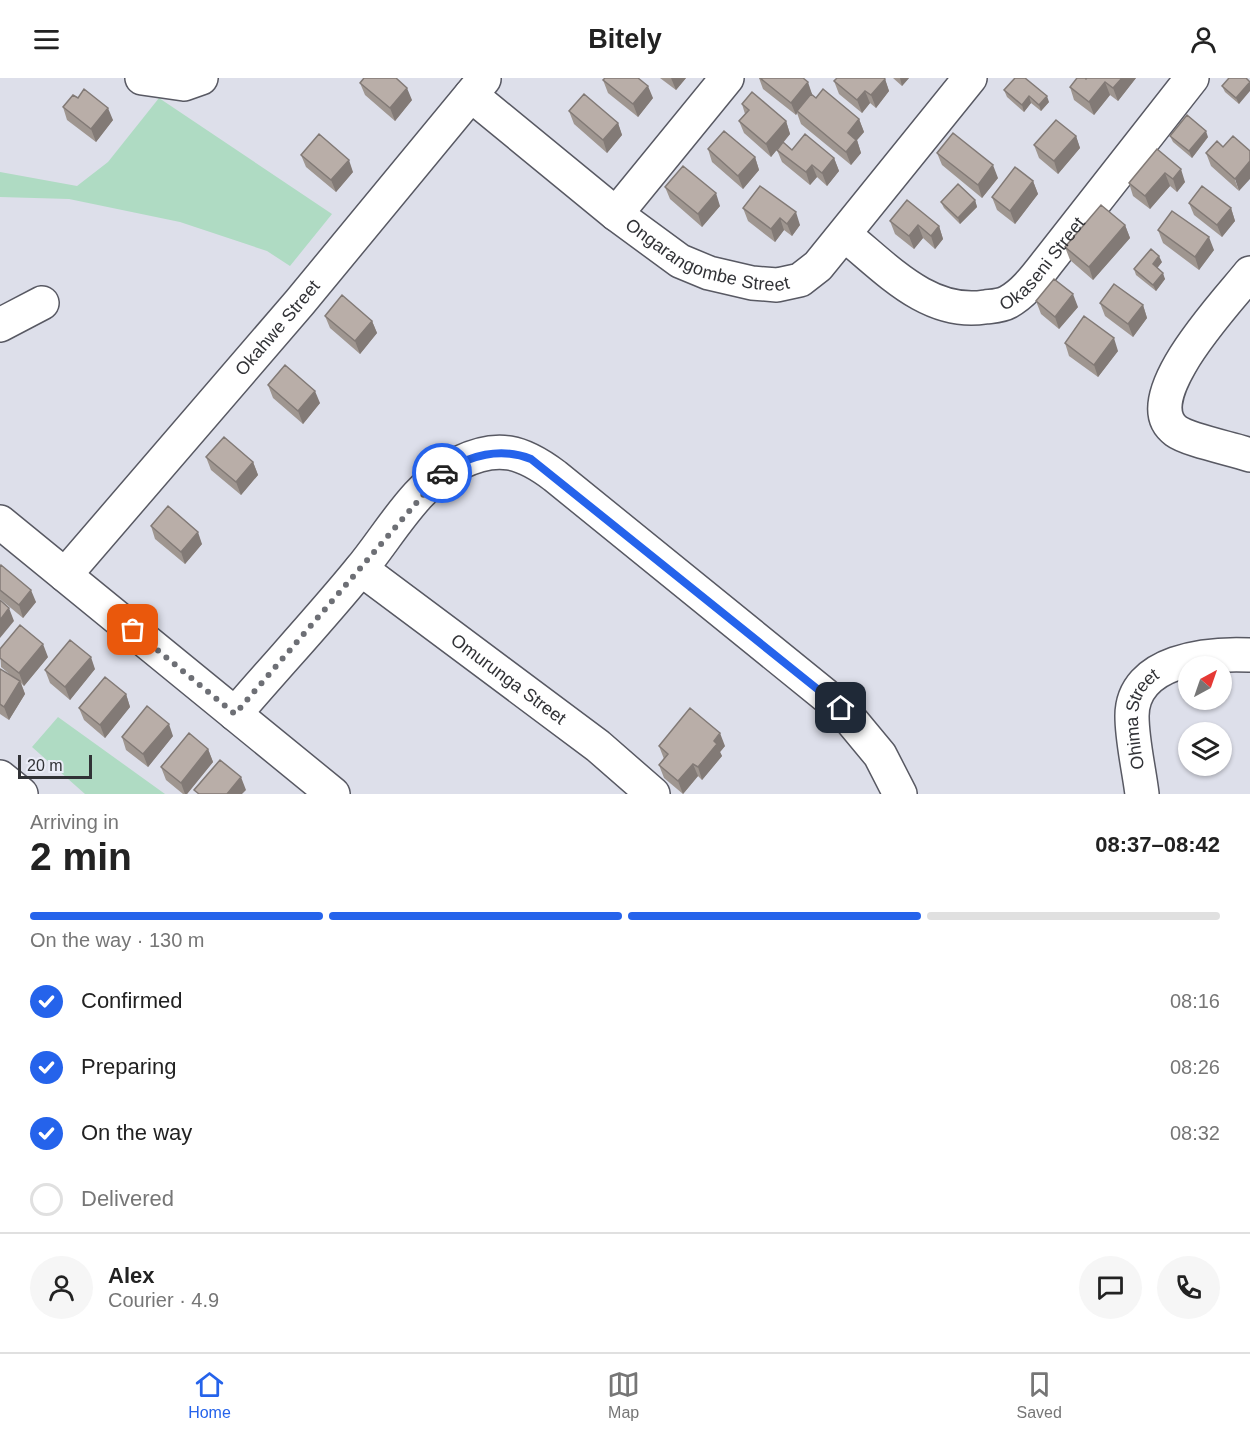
<!DOCTYPE html>
<meta charset="utf-8">
<style>
body{margin:0;font-family:Helvetica,sans-serif;background:#f6f6f6;color:#222;height:100vh;display:flex;flex-direction:column;font-size:22px;white-space:nowrap}
*{box-sizing:border-box;margin:0}
p{font-size:20px;color:#767676}
.icon{flex:none;width:33px;height:33px;fill:none;stroke:currentColor;stroke-width:2;stroke-linecap:round;stroke-linejoin:round}
.map{position:relative;height:716px;overflow:hidden}
.drawer{display:flex;flex-direction:column;background:#fff;flex:1}
.drawer>*{flex:none}
.needle{width:39px;rotate:40deg}
.tools{position:absolute;left:1178px;top:578px;display:grid;gap:12px}
.tools a{display:grid;place-items:center;width:54px;height:54px;border-radius:50%;background:#fff;box-shadow:0 2px 4px #0004;font-size:30px}
.scale{position:absolute;left:18px;bottom:15px;width:74px;box-sizing:border-box;padding-left:6px;border:3px solid #313236;border-top:0;font-size:16px;line-height:21px;white-space:nowrap;color:#313236;-webkit-text-stroke:4px #eaecf7;paint-order:stroke}
.pin{position:absolute;display:grid;place-items:center;width:51px;height:51px;color:#fff;margin:-26px;border-radius:12px;box-shadow:0 3px 9px #0006}
.courier{position:absolute;display:grid;place-items:center;width:60px;height:60px;margin:-30px;border:4px solid #2563eb;border-radius:50%;background:#fff;color:#222;box-shadow:0 2px 8px #0007}
.head em{font-style:normal;font-weight:700}
.head div{display:flex;flex-direction:column-reverse}
.head{display:flex;align-items:center;justify-content:space-between;height:102px;padding:0 30px}
h1{font-size:39px;font-weight:700;line-height:45px}
.bar{display:grid;grid-template-columns:repeat(4,1fr);gap:9px 6px;align-content:center;height:72px;padding:0 30px}
.bar i{height:8px;border-radius:4px;background:#e0e0e0}
.bar .selected{background:#2563eb}
.bar p{grid-column:span 4}
.line{display:flex;align-items:center;gap:15px;padding:0 30px;border-top:2px solid #e0e0e0}
.line div{flex:1}
.round{display:grid;place-items:center;flex:none;width:63px;height:63px;border-radius:32px;background:#f6f6f6}
ol{padding:0 30px;list-style:none}
li{display:flex;align-items:center;gap:18px;height:66px}
li p{margin-inline-start:auto}
li .icon{padding:6px;border-radius:50%;background:#2563eb;color:#fff;stroke-width:4}
li:last-child{color:#767676}
li i{width:33px;height:33px;border:3px solid #e0e0e0;border-radius:50%}
header{display:flex;justify-content:space-between;align-items:center;height:78px;padding:0 30px;background:#fff;font-size:27px;font-weight:700}
.dock{display:flex;justify-content:space-around;align-items:center;height:84px;border-top:2px solid #e0e0e0;background:#fff;font-size:16px;color:#767676}
.dock a{display:grid;justify-items:center;gap:3px}
.dock .selected{color:#2563eb}
.map>svg:first-child{display:block}
</style>
<header><svg class="icon" aria-label="menu" viewBox="0 0 24 24"><path d="M4 6h16M4 12h16M4 18h16"/></svg>Bitely<svg class="icon" aria-label="person" viewBox="0 0 24 24"><circle cx="12" cy="8" r="4"/><path d="M4 21q1-7 8-7t8 7"/></svg></header>
<div class="map">
<svg width="1250" height="716" viewBox="0 0 1250 716">
<rect width="100%" height="100%" fill="#dddfea"/>
<!-- green -->
<path fill="#afdbc3" d="M159,20L332,136L290,188L267,173L180,144L69,121L0,119V94L77,108L108,84Z
M58,639L165,716H85L32,669Z"/>
<g fill="none" stroke-linecap="round" stroke-linejoin="round">
<defs>
<g id="minor">
<path d="M142,0L184,6L201,0"/>
<path id="s1" d="M471,17L616,136L680,183L709,195L752,205L777,207L800,202L818,188L970,0"/>
<path d="M616,136L727,0"/>
<path id="s2" d="M845,157C886,190 928,238 985,229C993,228 1001,228 1008,224C1025,215 1038,196 1050,181L1192,0"/>
<path d="M1250,195C1229,222 1133,321 1176,353C1188,362 1233,371 1250,377"/>
<path d="M0,247L42,225"/>
<path d="M0,444L333,716"/>
<path id="s3" d="M361,491L598,668L653,716"/>
<path id="s4" d="M65,497L300,224L484,1"/>
<path d="M235,636C276,588 320,541 360,492C390,456 416,406 459,385C498,366 522,373 555,398L841,630L880,677L900,716"/>
<path id="s5" d="M1142,716C1139,691 1132,663 1132,638C1132,582 1208,575 1250,577"/>
</g>
<path id="major" d="M0,699L21,716"/>
</defs>
<!-- minor casing -->
<use href="#minor" stroke="#585963" stroke-width="36"/>
<!-- major casing -->
<use href="#major" stroke="#585963" stroke-width="36"/>
<!-- minor -->
<use href="#minor" stroke="#fff" stroke-width="33"/>
<!-- major -->
<use href="#major" stroke="#fff" stroke-width="33"/>
</g>
<!-- wall -->
<path fill="#9f9690" d="M660,0H686L676,12Z
M759,0H803L812,16V17L816,20L859,41L864,54L857,62L861,75L851,87L801,46L797,35L796,37L763,11Z
M893,0H909L902,8Z
M1136,0L1118,23L1110,17L1094,37L1074,22L1070,9L1086,1Z
M1246,0L1239,26L1225,14L1222,8Z
M885,1L889,13L876,30L870,25L862,35L839,16L834,3Z
M603,2L653,20L638,39L608,15Z
M360,5L412,22L395,43L365,17Z
M1004,12L1049,24L1041,33L1031,25L1024,34L1007,19Z
M78,20L113,42L96,64L67,42L63,29Z
M742,26L786,43L790,56L783,65L792,72L834,80L839,93L827,108L817,99L810,107L782,84L777,72L780,67L771,79L744,55L739,43L745,36Z
M569,33L618,45L622,57L607,75L574,46Z
M1076,58L1080,70L1058,96L1039,80L1034,67Z
M1170,58L1208,59L1192,80L1173,64Z
M1223,69L1239,113L1211,88L1206,75Z
M708,71L755,79L759,92L743,111L712,84Z
M1157,71L1185,104L1177,114L1170,108L1150,131L1133,118L1129,105Z
M937,75L998,100L982,120L942,87Z
M301,77L353,94L336,114L306,89Z
M1033,103L1038,116L1015,146L997,132L992,119Z
M760,108L800,147L792,158L784,152L775,164L748,143L743,130Z
M665,109L720,128L702,149L670,121Z
M975,122L977,129L960,146L944,130L941,124Z
M1189,125L1231,130L1235,143L1222,159L1194,137Z
M890,143L939,148L943,161L935,171L923,160L914,171L895,156Z
M1125,147L1130,160L1093,202L1070,182L1065,169Z
M1158,152L1214,172L1199,192L1163,165Z
M1162,184L1157,190L1165,201L1156,213L1136,197L1134,191Z
M1036,223L1078,229L1059,251L1041,236Z
M1100,225L1143,227L1147,240L1133,259L1105,238Z
M325,238L372,243L377,255L360,276L330,250Z
M1065,265L1118,273L1098,299L1069,278Z
M268,307L320,325L303,346L273,320Z
M206,379L253,384L258,397L241,417L211,392Z
M151,448L202,466L185,486L155,461Z
M0,489L36,524L23,540L0,521Z
M0,571L48,579L24,608L21,605L25,616L9,642L0,636V591L13,599L1,589Z
M95,591L70,622L50,605L45,592Z
M126,616L130,629L105,660L84,642L79,630Z
M173,658L148,689L126,672L122,659Z
M659,668H725L720,674L722,678L702,702L698,698L683,716L664,700L659,687L664,681Z
M208,671L213,684L187,716H183L166,702L161,689Z"/>
<!-- shaded-wall -->
<path fill="#827a76" d="M671,0H686L676,12Z
M900,0H909L902,8Z
M1122,0H1136L1118,23L1113,10Z
M885,1L889,13L876,30L871,17Z
M808,4L812,16L798,34L797,33V35L796,37L791,25Z
M1105,4L1110,17L1094,37L1089,24Z
M1250,4V13L1239,26L1236,20Z
M648,8L653,20L638,39L633,26Z
M407,10L412,22L395,43L390,30Z
M865,13L870,25L862,35L857,22Z
M1029,18L1031,25L1024,34L1022,27Z
M1047,18L1049,24L1041,33L1039,27Z
M108,30L113,42L96,64L91,51Z
M859,41L864,54L857,62L861,75L851,87L846,74L848,55Z
M786,43L790,56L771,79L766,66Z
M618,45L622,57L607,75L603,62Z
M1206,53L1208,59L1192,80L1189,73Z
M1076,58L1080,70L1058,96L1054,83Z
M755,79L759,92L743,111L738,98Z
M834,80L839,93L827,108L822,95Z
M349,82L353,94L336,114L331,102Z
M1250,83V101L1239,113L1235,101Z
M812,87L817,99L810,107L806,94Z
M993,87L998,100L982,120L978,107Z
M1181,91L1185,104L1177,114L1173,101Z
M1165,95L1170,108L1150,131L1145,118Z
M1033,103L1038,116L1015,146L1010,133Z
M716,115L720,128L702,149L698,136Z
M975,122L977,129L960,146L958,140Z
M1231,130L1235,143L1222,159L1217,147Z
M796,134L800,147L792,158L787,146Z
M780,140L784,152L775,164L771,151Z
M918,147L923,160L914,171L909,158Z
M1125,147L1130,160L1093,202L1089,189Z
M939,148L943,161L935,171L931,158Z
M1209,159L1214,172L1199,192L1195,179Z
M1159,178L1162,184L1155,193L1153,186Z
M1163,195L1165,201L1156,213L1153,207Z
M1073,216L1078,229L1059,251L1055,239Z
M1143,227L1147,240L1133,259L1128,246Z
M372,243L377,255L360,276L355,263Z
M1114,260L1118,273L1098,299L1094,287Z
M315,313L320,325L303,346L298,333Z
M253,384L258,397L241,417L236,404Z
M198,454L202,466L185,486L181,474Z
M31,512L36,524L23,540L19,527Z
M9,530L14,543L0,560V542Z
M43,566L48,579L24,608L19,595Z
M91,579L95,591L70,622L65,609Z
M20,603L25,616L9,642L4,629Z
M126,616L130,629L105,660L100,647Z
M169,646L173,658L148,689L143,676Z
M720,655L725,668L720,674L722,678L702,702L698,689L714,663Z
M208,671L213,684L187,716H185L181,705Z
M693,686L698,698L683,716L678,703Z
M241,699L246,712L242,716H227Z"/>
<!-- building -->
<path fill="#b9aea8" stroke="#827a76" stroke-width="1.5" d="M364,0H396L407,10L390,30L360,5Z
M605,0H638L648,8L633,26L603,2Z
M760,0H803L808,4L791,25Z
M837,0H884L885,1L871,17L865,13L857,22L834,3Z
M1015,0H1025L1047,18L1039,27L1029,18L1022,27L1004,12Z
M1077,0H1085L1086,1L1087,0H1122L1113,10L1105,4L1089,24L1070,9Z
M1229,0H1246L1250,4L1236,20L1222,8Z
M84,11L108,30L91,51L63,29L73,17L78,20Z
M823,11L859,41L848,55L856,62L846,74L797,33L811,16L816,20Z
M752,14L786,43L766,66L739,43L749,32L742,26Z
M584,16L618,45L603,62L569,33Z
M1187,37L1206,53L1189,73L1170,58Z
M1056,42L1076,58L1054,83L1034,67Z
M724,53L755,79L738,98L708,71Z
M953,55L993,87L978,107L937,75Z
M319,56L349,82L331,102L301,77Z
M805,56L834,80L822,95L812,87L806,94L777,72L783,64L792,72Z
M1233,58L1250,73V83L1235,101L1206,75L1217,63L1223,69Z
M1157,71L1181,91L1173,101L1165,95L1145,118L1129,105Z
M683,88L716,115L698,136L665,109Z
M1015,89L1033,103L1010,133L992,119Z
M958,106L975,122L958,140L941,124Z
M760,108L796,134L787,146L780,140L771,151L743,130Z
M1202,108L1231,130L1217,147L1189,125Z
M907,122L939,148L931,158L918,147L909,158L890,143Z
M1101,127L1125,147L1089,189L1065,169Z
M1172,133L1209,159L1195,179L1158,152Z
M1151,171L1159,178L1153,186L1163,195L1153,207L1134,191Z
M1054,201L1073,216L1055,239L1036,223Z
M1114,206L1143,227L1128,246L1100,225Z
M342,217L372,243L355,263L325,238Z
M1084,238L1114,260L1094,287L1065,265Z
M285,287L315,313L298,333L268,307Z
M224,359L253,384L236,404L206,379Z
M168,428L198,454L181,474L151,448Z
M1,487L31,512L19,527L0,512V489Z
M0,522L9,530L0,542Z
M20,547L43,566L19,595L0,580V571Z
M70,562L91,579L65,609L45,592Z
M0,591L20,603L4,629L0,626Z
M105,599L126,616L100,647L79,630Z
M147,628L169,646L143,676L122,659Z
M690,630L720,655L714,663L717,666L698,689L693,686L678,703L659,687L668,676L659,668Z
M189,655L208,671L181,705L161,689Z
M220,682L241,699L227,716H199L194,712Z"/>
<g fill="none" stroke-linecap="round" stroke-linejoin="round">
<!-- done -->
<path stroke="#6d6f75" stroke-width="6" stroke-dasharray="0 10.8" d="M133,552L235,636L442,395"/>
<!-- route -->
<path stroke="#2563eb" stroke-width="8" d="M442,395C469,377 501,369 531,381L841,630"/>
</g>
<g text-anchor="middle" stroke-width="4.5" stroke-linejoin="round" paint-order="stroke">
<!-- street labels -->
<g font-size="18" fill="#313236" stroke="#eaecf7">
<text dy="6" stroke="none"><textPath href="#s1" startOffset="291">Ongarangombe Street</textPath></text>
<text dy="6" stroke="none"><textPath href="#s2" startOffset="238">Okaseni Street</textPath></text>
<text dy="6" stroke="none"><textPath href="#s4" startOffset="326">Okahwe Street</textPath></text>
<text dy="6" stroke="none"><textPath href="#s3" startOffset="184">Omurunga Street</textPath></text>
<text dy="6" stroke="none"><textPath href="#s5" startOffset="78">Ohima Street</textPath></text>
</g>
</g>
</svg>
<div class="tools">
<a><svg class="needle" viewBox="-14 -14 28 28"><path d="M0-13l5 13h-10z" fill="#e53935"/><path d="M0 13l5-13h-10z" fill="#767676"/></svg></a>
<a><svg class="icon" aria-label="layers" viewBox="0 0 24 24"><path d="M12 4l9 5-9 5-9-5zM3 14l9 5 9-5"/></svg></a>
</div>
<div class="scale">20 m</div>
<div class="pin" style="left:133px;top:552px;background:#ea580c"><svg class="icon" aria-label="bag" viewBox="0 0 24 24"><path d="M5 8h14l-1 12H6zM9 8a3 3 0 0 1 6 0"/></svg></div>
<div class="pin" style="left:841px;top:630px;background:#1f2937"><svg class="icon" aria-label="home" viewBox="0 0 24 24"><path d="M3 11l9-7 9 7M6 9v11h12V9"/></svg></div>
<div class="courier" style="left:442px;top:395px"><svg class="icon" aria-label="car" viewBox="0 0 24 24"><path d="M5 17H2v-5l4-1 3-4h7l3 4 3 1v5h-3M9 17h6M6 11h13"/><circle cx="7" cy="17" r="2"/><circle cx="17" cy="17" r="2"/></svg></div>
</div>
<section class="drawer">
<div class="head"><div><h1>2 min</h1><p>Arriving in</p></div><em>08:37–08:42</em></div>
<div class="bar"><i class="selected"></i><i class="selected"></i><i class="selected"></i><i></i><p>On the way · 130 m</p></div>
<ol>
<li><svg class="icon" aria-label="check" viewBox="0 0 24 24"><path d="M5 12l5 5 9-10"/></svg>Confirmed<p>08:16</p></li>
<li><svg class="icon" aria-label="check" viewBox="0 0 24 24"><path d="M5 12l5 5 9-10"/></svg>Preparing<p>08:26</p></li>
<li><svg class="icon" aria-label="check" viewBox="0 0 24 24"><path d="M5 12l5 5 9-10"/></svg>On the way<p>08:32</p></li>
<li><i></i>Delivered</li>
</ol>
<div class="line" style="height:108px"><a class="round"><svg class="icon" aria-label="person" viewBox="0 0 24 24"><circle cx="12" cy="8" r="4"/><path d="M4 21q1-7 8-7t8 7"/></svg></a><div><b>Alex</b><p>Courier · 4.9</p></div><a class="round"><svg class="icon" aria-label="chat" viewBox="0 0 24 24"><path d="M4 5h16v11H9l-5 4z"/></svg></a><a class="round"><svg class="icon" aria-label="phone" viewBox="0 0 24 24"><path d="M5 4h4l2 5-3 2q2 4 5 5l2-3 5 2v4C11 20 4 13 5 4z"/></svg></a></div>
</section>
<nav class="dock">
<a class="selected"><svg class="icon" aria-label="home" viewBox="0 0 24 24"><path d="M3 11l9-7 9 7M6 9v11h12V9"/></svg>Home</a>
<a><svg class="icon" aria-label="map" viewBox="0 0 24 24"><path d="M3 6l6-2 6 2 6-2v14l-6 2-6-2-6 2zM9 4v14M15 6v14"/></svg>Map</a>
<a><svg class="icon" aria-label="saved" viewBox="0 0 24 24"><path d="M7 4h10v16l-5-4-5 4z"/></svg>Saved</a>
</nav>
